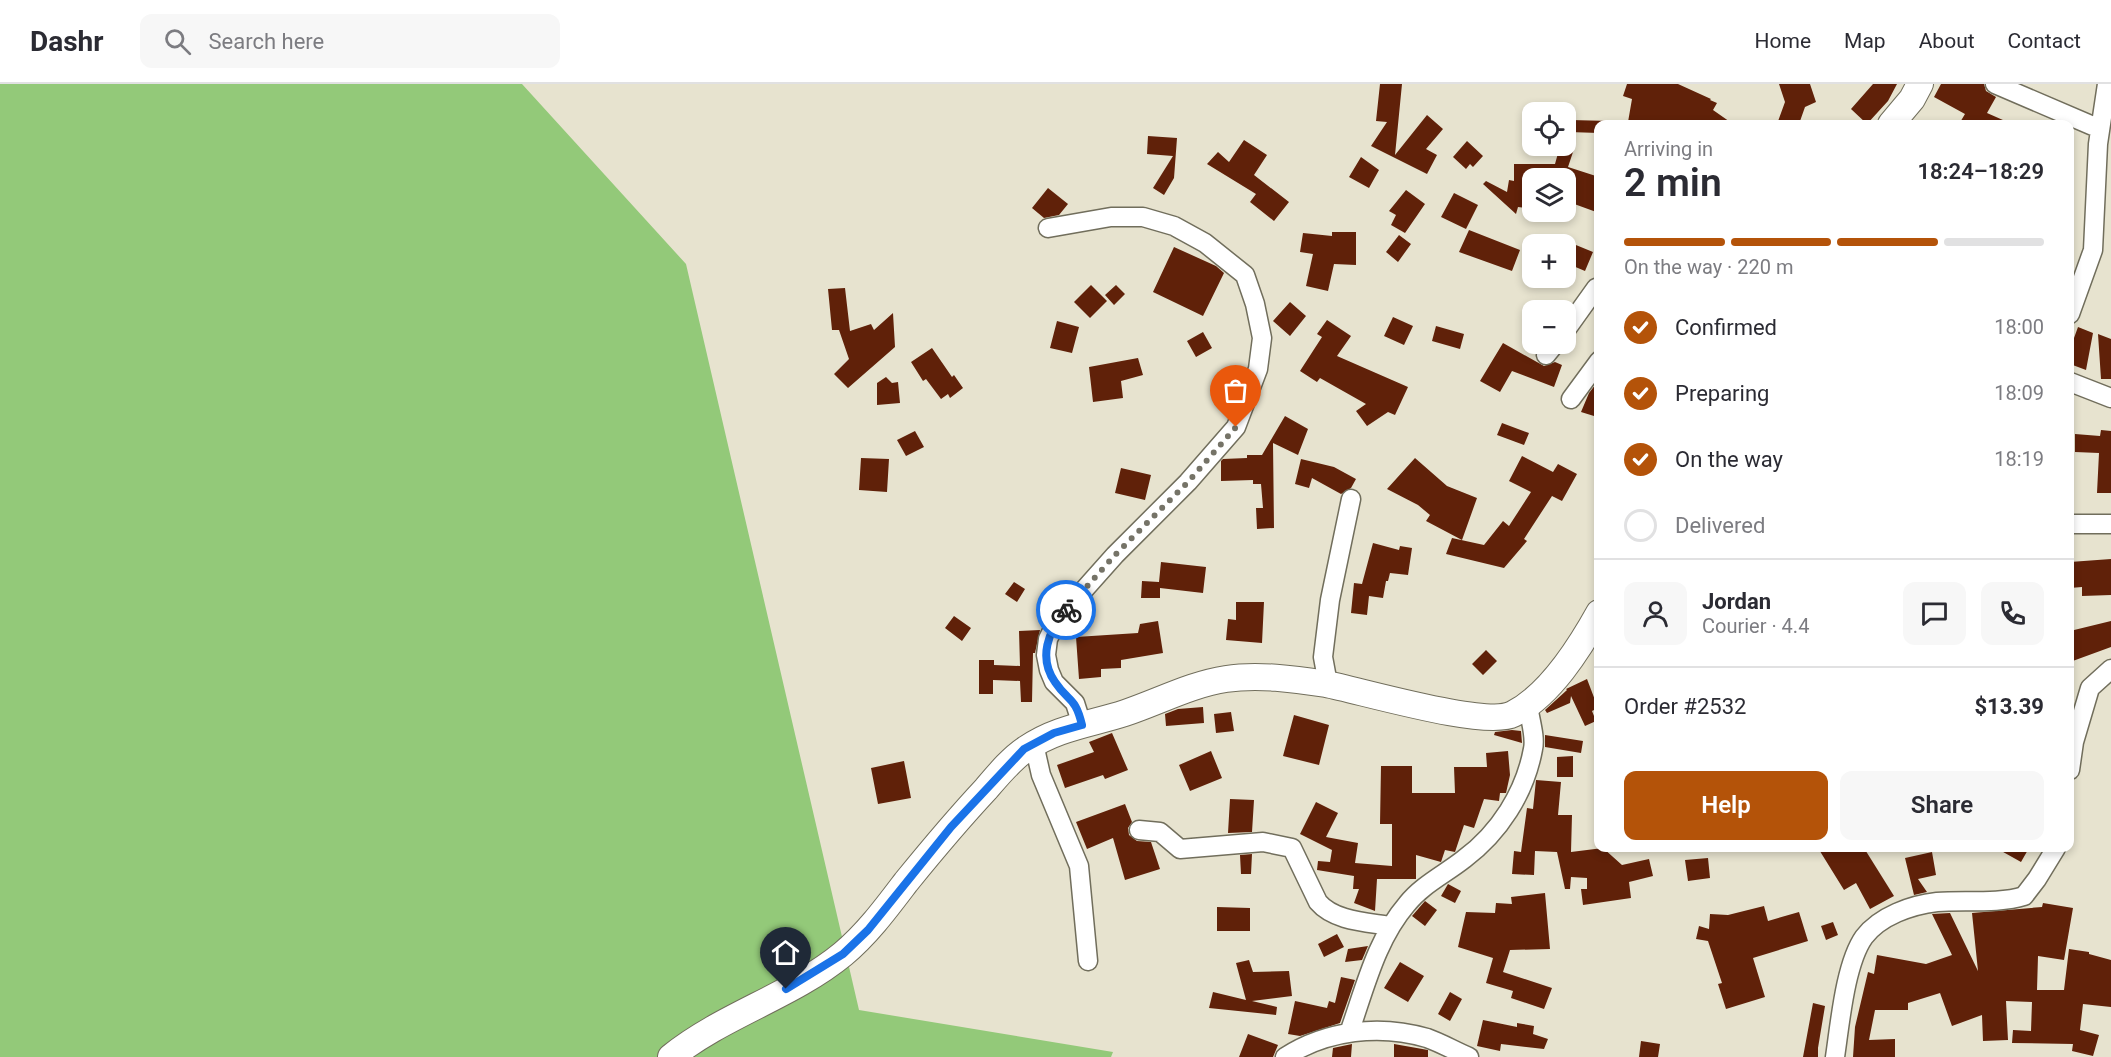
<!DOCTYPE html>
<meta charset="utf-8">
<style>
body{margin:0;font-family:Roboto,sans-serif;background:#f7f7f7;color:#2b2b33;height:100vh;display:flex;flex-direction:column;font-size:22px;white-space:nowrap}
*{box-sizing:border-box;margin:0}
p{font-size:20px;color:#7c7c81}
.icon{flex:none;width:33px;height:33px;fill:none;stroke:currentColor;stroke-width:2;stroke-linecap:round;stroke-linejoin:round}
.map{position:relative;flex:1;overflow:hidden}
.sheet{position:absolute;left:1594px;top:36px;width:480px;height:732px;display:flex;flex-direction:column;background:#fff;border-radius:12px;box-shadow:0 3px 9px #0003}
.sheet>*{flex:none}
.tools{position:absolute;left:1522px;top:18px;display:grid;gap:12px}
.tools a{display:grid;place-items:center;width:54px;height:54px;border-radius:12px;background:#fff;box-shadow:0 3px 9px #0003;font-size:30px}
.pin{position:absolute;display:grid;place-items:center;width:51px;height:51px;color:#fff;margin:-62px -26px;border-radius:50% 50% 50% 0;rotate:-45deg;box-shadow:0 0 6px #0007}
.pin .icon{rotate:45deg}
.courier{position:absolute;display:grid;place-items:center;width:60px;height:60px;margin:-30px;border:4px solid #1a73e8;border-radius:50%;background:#fff;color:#222;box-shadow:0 2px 8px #0007}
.headline em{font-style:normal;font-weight:600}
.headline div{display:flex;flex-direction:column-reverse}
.headline{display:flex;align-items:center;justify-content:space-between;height:102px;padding:0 30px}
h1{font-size:39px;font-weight:600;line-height:45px}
.bar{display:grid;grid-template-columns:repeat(4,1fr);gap:9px 6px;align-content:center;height:72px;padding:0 30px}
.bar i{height:8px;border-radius:4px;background:#e1e1e2}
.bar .active{background:#b45309}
.bar p{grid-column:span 4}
.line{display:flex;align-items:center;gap:15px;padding:0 30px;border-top:2px solid #e1e1e2}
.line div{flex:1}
.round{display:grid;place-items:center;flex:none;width:63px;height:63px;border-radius:12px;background:#f7f7f7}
ol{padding:0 30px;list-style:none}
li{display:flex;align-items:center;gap:18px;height:66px}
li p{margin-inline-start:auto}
li .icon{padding:6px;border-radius:50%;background:#b45309;color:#fff;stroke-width:4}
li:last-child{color:#7c7c81}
li i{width:33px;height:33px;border:3px solid #e1e1e2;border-radius:50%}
.primary-button{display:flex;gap:12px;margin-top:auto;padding:12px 30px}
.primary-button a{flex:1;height:69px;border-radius:12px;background:#b45309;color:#fff;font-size:24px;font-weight:600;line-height:69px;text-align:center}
.primary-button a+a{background:#f7f7f7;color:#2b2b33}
header{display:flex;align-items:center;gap:36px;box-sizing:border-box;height:84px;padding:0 30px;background:#fff;border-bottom:2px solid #e1e1e2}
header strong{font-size:28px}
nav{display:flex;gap:33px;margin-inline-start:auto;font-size:21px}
.search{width:420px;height:54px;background:#f7f7f7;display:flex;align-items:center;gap:15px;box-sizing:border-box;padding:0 21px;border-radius:12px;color:#7c7c81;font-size:22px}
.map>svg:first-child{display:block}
</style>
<header>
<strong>Dashr</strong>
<div class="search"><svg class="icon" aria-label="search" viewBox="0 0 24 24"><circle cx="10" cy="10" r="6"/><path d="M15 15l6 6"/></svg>Search here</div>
<nav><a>Home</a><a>Map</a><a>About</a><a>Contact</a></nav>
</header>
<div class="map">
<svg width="2111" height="973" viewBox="0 0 2111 973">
<rect width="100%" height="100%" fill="#e7e3cf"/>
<!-- green -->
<path fill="#93c979" d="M0,0H522L686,180L859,926L1113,968L1111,973H0Z"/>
<!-- building -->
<path fill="#602109" d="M1380,0H1402L1395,71L1427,31L1443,45L1426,65L1437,71L1427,90L1371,62L1387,38L1376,37Z
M1627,0H1678L1711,15L1710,16L1717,19L1713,26L1733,40H1641L1628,38L1632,15L1623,12Z
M1779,0H1810L1816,18L1805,23L1799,40H1777L1785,18Z
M1873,0H1897L1888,17L1867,40L1851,25Z
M1941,0H1984L1986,7L1996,13L1987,29L2012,40H1959L1965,30L1934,13Z
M1570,36L1611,37V40H1599V49L1569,48Z
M1148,52L1177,54L1174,94L1164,111L1153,104L1173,72L1147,70Z
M1244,56L1267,71L1254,91L1289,118L1274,137L1250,118L1256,110L1207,80L1218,68L1229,78Z
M1467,57L1483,72L1473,83L1470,80L1466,85L1453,73Z
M1560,62H1575L1568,83L1599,93V129L1566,117V94H1533V125L1518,123L1516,130L1483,100L1486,97L1507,108L1509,96L1514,97V80H1555Z
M1361,73L1379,86L1369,104L1349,93Z
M1048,104L1068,120L1059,131L1044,134L1032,124Z
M1406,106L1425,120L1405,149L1391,141L1396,131L1389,127Z
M1454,109L1478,121L1466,145L1441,133Z
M1469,146L1520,166L1512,187L1459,168Z
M1332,148H1356V181L1334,180L1328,207L1306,202L1313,170L1300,168L1303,149L1332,152Z
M1399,151L1411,160L1398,178L1386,168Z
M1571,159L1593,168L1585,187L1566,179V171Z
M1174,163L1216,182L1224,189L1203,232L1153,208Z
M1091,201L1107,217L1090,234L1074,218Z
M1116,201L1125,210L1114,221L1105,211Z
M845,204L850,247L871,240L874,246L893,229L895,263L848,304L834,290L849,275L839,246H832L828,205Z
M1290,218L1306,232L1290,252L1273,237Z
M1393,233L1413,242L1404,261L1384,252Z
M1327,236L1351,252L1337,272L1408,303L1395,331L1388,328L1367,342L1356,327L1366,320L1320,294L1317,298L1300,287L1322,253L1317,250Z
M1057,237L1079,243L1072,269L1050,264Z
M1436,242L1464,250L1460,265L1432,257Z
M2078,243L2093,249L2086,286L2070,280V265Z
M1203,248L1212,264L1196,273L1187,257Z
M2098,250L2111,255V295H2101Z
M1503,259L1544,282L1555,278L1562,281L1554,303L1512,287L1500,308L1480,297Z
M932,264L952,293L954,291L963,304L950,314L948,310L941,315L926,295L923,297L911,278Z
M1138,274L1143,291L1121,297L1123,314L1093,318L1089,283Z
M886,293L892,299L898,298L900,319L877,321V299Z
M1599,296V321L1594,332L1581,328L1589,309Z
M1285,332L1308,345L1298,371L1273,359L1274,444L1257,445L1256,424H1263L1261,400H1253V396L1221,397V377L1223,375L1247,374V371H1262Z
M1502,339L1529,349L1524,361L1497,351Z
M2101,346L2111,347V409H2097L2099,369L2075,368V350L2100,352Z
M915,347L924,363L906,372L897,356Z
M1522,372L1553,388L1558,380L1577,390L1562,417L1552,412L1524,455L1527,457L1504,484L1446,470L1452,454L1484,461L1503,437L1509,442L1531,408L1509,397Z
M861,374L889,375L887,408L859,406Z
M1415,374L1447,402L1477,414L1462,456L1426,437L1430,431L1418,421L1387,405Z
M1301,375L1334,383L1356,395L1351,404L1341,410L1312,394L1309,404L1295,400Z
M1121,384L1151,391L1145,416L1115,409Z
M1373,459L1399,466L1400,462L1412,464L1408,491L1390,489L1388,497H1386L1383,514L1369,512L1367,531L1351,529L1354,499L1362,500Z
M2111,475V511L2082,512V503L2070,504V478Z
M1161,478L1206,483L1203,509L1160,504V514H1141L1142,497L1159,498Z
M1014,498L1025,505L1017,518L1005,510Z
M1236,518H1264L1262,559L1226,556L1228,535L1236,536Z
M954,532L971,544L962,557L945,544Z
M1158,537L1163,569L1121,576V584L1101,585V593L1079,595L1076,553L1138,549L1140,540Z
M2111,537V563L2070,578V547Z
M1040,546L1035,569H1033L1032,618H1021L1020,597L993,596V610H979V576H994V581L1020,582L1019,547Z
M1486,566L1497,577L1483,591L1472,580Z
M1587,595L1598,624L1592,627L1596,637L1585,642L1571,612L1570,619L1547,629L1545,626L1567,606L1566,605Z
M1203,623L1204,639L1166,642L1165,630L1178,625Z
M1231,628L1234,647L1216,649L1214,630Z
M1294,631L1329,641L1319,681L1283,672Z
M1512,646L1521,647L1522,659L1494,651L1495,648Z
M1112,649L1128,686L1105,695L1103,691L1065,704L1057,681L1094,668L1089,658Z
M1545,651L1583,657L1581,669L1545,663Z
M1211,667L1222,694L1190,707L1179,681Z
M1508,667L1510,691L1506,709H1500L1499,717L1484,715L1474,744L1464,741L1455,768L1445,766L1441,778L1416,771V795H1377L1375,827L1354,819L1359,805H1353L1354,792L1317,786L1318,777L1330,778L1332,766L1300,750L1316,718L1338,729L1326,753L1358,759L1355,779L1392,782V740H1380L1381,682H1412V709H1455L1454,683H1487L1486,669Z
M1573,672V693H1557V673Z
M904,677L911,714L878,720L871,684Z
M1536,696L1561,698L1558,731H1572L1571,768L1603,764L1622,781L1649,775L1653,792L1629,798L1631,814L1583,821L1581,805H1587V794L1571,793L1570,805H1565L1557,768L1535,767L1534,791L1512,790L1514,767L1521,768L1527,724L1533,725Z
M1230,715L1254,716L1252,748L1228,749Z
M1125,720L1132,738L1128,744L1129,751L1137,757L1151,758L1160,785L1125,796L1113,754L1087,765L1076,738Z
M1818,764H1864L1894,812L1870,825L1856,799L1844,806Z
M1996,764H2029L2021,778Z
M1932,768L1936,791L1918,795L1927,808L1914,811L1905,774Z
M1252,770L1251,790H1241L1240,771Z
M1708,774L1710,794L1688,797L1685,776Z
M1448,800L1461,807L1455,819L1441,812Z
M1545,809L1550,865L1510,866L1503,888L1552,904L1544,925L1511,914L1513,907L1486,899L1493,874L1458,863L1466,828L1495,829L1496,819L1512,820L1511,813Z
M1425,817L1437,826L1425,842L1412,832Z
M2043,819L2073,824L2064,876L2038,872L2037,906H2064L2069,865L2089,868V870L2111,876V923L2083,920L2080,946L2099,951L2093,972L2072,967L2073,960L2012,959L2013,946L2031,947L2032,918L2006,917L2008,956L1983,957L1982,931L1952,942L1940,909L1908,919V926H1875L1869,956L1895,955V973H1853L1855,943L1868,888L1874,890L1877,871L1926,880L1952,871L1932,830L1950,829L1978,887L1972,829L2042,823Z
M1764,822L1768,837L1799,828L1808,857L1753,874L1765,913L1726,925L1718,900L1722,899L1708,857L1696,855L1699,842L1709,845L1710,830L1728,831Z
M1217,823L1250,824V847H1217Z
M1833,838L1838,851L1826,856L1821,842Z
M1337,850L1344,863L1324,873L1318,860Z
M1368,862L1362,876L1345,878L1348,865Z
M1249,876L1253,888L1289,887L1292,912L1252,917L1277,923L1276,931L1209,924L1213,908L1246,916L1236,879Z
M1400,878L1424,892L1408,918L1384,904Z
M1341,893L1355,896L1340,939L1300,952L1288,950L1295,917L1327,924L1329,917L1335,919Z
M1450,908L1462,915L1450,937L1438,930Z
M1813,919L1825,922L1818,964V973H1803Z
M1483,936L1517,943V939L1534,942L1533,950L1548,955L1544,965L1501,960L1500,967L1477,962Z
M1248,950L1278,961L1273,973H1239Z
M1641,957L1660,960L1658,973H1639Z
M1352,960L1351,973H1332L1333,964Z
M1394,960L1428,966V973H1394Z"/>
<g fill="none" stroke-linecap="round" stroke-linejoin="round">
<defs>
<path id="street" d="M1995,0L2100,45
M1048,144L1111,133H1143L1174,142L1205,159L1245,191L1255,220L1262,254L1258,285L1236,343L1188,398L1115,471L1058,535L1048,555L1046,571L1049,586L1054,598L1075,619L1082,641
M2070,230L2093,166L2098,60L2107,0
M1566,246L1596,204L1599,203
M1546,271L1555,260
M2070,298L2111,314
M1571,315L1599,277
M2070,440H2111
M1328,600L1323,573L1330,516L1351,415
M1034,660L1041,691L1079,782L1088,877
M2070,686L2074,658L2090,604L2111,585
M1139,746L1160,748L1180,765L1263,758L1292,764L1318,818C1334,837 1366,838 1390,842
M1349,949C1365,904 1376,856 1407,820C1422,801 1445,790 1464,775C1499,749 1525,709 1533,665C1536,652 1529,633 1528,620
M1285,973C1327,946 1380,940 1427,954C1441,959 1455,967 1469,973
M1835,973C1840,940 1845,880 1864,853C1880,832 1911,821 1937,818C1963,816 1999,820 2024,812L2037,795L2056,764"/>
<path id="secondary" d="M1891,40L1912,15L1920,0
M671,973C723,931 792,912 843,870C868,849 887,823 906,798C932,766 958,735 986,705C998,691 1011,675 1026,665C1056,644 1091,640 1125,629C1158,618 1192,600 1226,595C1258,590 1294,595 1326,600C1362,607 1486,644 1513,630C1550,611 1579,565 1599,529"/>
</defs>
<!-- street casing -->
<use href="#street" stroke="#716e5c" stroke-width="21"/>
<!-- secondary casing -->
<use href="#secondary" stroke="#716e5c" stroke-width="28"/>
<!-- street -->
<use href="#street" stroke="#fff" stroke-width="18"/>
<!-- secondary -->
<use href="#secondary" stroke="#fff" stroke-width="26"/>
</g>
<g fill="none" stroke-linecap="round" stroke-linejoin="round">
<!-- done -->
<path stroke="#757367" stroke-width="6" stroke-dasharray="0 10.8" d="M1066,526L1115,471L1188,398L1236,343"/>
<!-- route -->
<path stroke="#1a73e8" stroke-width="8" d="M786,905L843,870L868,846L951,743L1024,665L1054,649L1082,641C1075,612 1069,619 1055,598C1038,574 1048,547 1066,526"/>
</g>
</svg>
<div class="tools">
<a><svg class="icon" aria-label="locate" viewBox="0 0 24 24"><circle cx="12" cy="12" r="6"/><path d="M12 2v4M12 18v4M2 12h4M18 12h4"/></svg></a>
<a><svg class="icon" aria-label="layers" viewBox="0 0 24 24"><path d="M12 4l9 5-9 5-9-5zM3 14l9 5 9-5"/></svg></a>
<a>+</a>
<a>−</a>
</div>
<div class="pin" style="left:1236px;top:343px;background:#ea580c"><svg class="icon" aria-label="bag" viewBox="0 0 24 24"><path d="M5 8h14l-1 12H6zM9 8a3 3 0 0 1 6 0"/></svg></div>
<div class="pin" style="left:786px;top:905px;background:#1f2937"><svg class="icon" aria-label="home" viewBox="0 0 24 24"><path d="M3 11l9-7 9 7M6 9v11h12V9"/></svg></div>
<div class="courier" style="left:1066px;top:526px"><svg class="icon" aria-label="bike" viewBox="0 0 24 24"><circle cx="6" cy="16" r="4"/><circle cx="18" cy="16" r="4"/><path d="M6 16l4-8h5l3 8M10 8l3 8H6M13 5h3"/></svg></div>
<section class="sheet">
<div class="headline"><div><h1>2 min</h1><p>Arriving in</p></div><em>18:24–18:29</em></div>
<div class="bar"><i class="active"></i><i class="active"></i><i class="active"></i><i></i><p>On the way · 220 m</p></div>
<ol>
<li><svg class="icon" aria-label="check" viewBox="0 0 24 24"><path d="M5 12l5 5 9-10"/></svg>Confirmed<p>18:00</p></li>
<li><svg class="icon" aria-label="check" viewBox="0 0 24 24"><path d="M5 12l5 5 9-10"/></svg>Preparing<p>18:09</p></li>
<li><svg class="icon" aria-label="check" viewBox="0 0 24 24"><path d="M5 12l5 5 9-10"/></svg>On the way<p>18:19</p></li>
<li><i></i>Delivered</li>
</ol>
<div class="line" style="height:108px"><a class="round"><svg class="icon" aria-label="person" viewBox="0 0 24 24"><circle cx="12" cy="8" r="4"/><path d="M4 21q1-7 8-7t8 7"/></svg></a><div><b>Jordan</b><p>Courier · 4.4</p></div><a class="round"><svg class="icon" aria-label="chat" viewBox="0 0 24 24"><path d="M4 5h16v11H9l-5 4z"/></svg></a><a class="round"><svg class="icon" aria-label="phone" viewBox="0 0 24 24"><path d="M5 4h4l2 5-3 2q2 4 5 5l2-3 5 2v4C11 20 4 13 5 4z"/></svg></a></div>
<div class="line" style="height:78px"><div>Order #2532</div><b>$13.39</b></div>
<div class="primary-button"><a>Help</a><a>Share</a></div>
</section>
</div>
